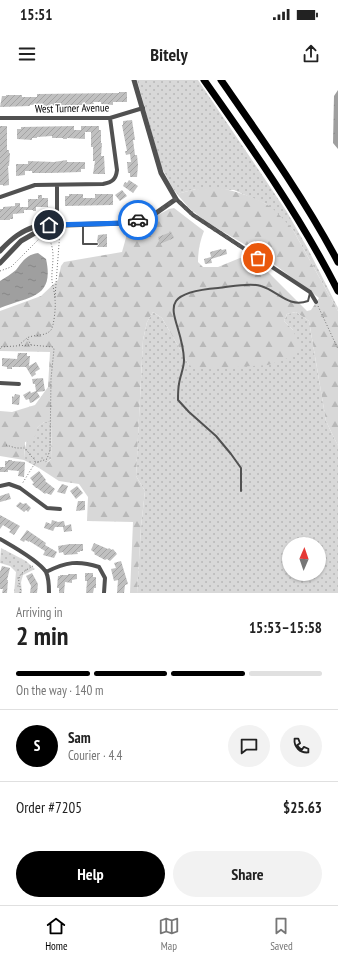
<!DOCTYPE html>
<meta charset="utf-8">
<style>
body{margin:0;font-family:"PT Sans Narrow",sans-serif;background:#f2f2f2;color:#222;height:100vh;display:flex;flex-direction:column;font-size:15px;white-space:nowrap}
*{box-sizing:border-box;margin:0}
p{font-size:13px;color:#767676}
.icon{flex:none;width:22px;height:22px;fill:none;stroke:currentColor;stroke-width:2;stroke-linecap:round;stroke-linejoin:round}
.map{position:relative;height:513px;overflow:hidden}
.side{display:flex;flex-direction:column;background:#fff;flex:1}
.side>*{flex:none}
.needle{width:26px;rotate:2deg}
.tools{position:absolute;left:282px;top:457px;display:grid;gap:8px}
.tools a{display:grid;place-items:center;width:44px;height:44px;border-radius:50%;background:#fff;box-shadow:0 1px 3px #0004;font-size:20px}
.pin{position:absolute;display:grid;place-items:center;width:34px;height:34px;color:#fff;margin:-17px;border:2px solid #fff;border-radius:50%;box-shadow:0 1px 4px #0007}
.courier{position:absolute;display:grid;place-items:center;width:40px;height:40px;margin:-20px;border:3px solid #1a73e8;border-radius:50%;background:#fff;color:#222;box-shadow:0 1px 5px #0007}
.headline em{font-style:normal;font-weight:700}
.headline div{display:flex;flex-direction:column-reverse}
.headline{display:flex;align-items:center;justify-content:space-between;height:68px;padding:0 16px}
h1{font-size:26px;font-weight:700;line-height:30px}
.bar{display:grid;grid-template-columns:repeat(4,1fr);gap:6px 4px;align-content:center;height:48px;padding:0 16px}
.bar i{height:5px;border-radius:3px;background:#e0e0e0}
.bar .selected{background:#000}
.bar p{grid-column:span 4}
.line{display:flex;align-items:center;gap:10px;padding:0 16px;border-top:1px solid #e0e0e0}
.line div{flex:1}
.round{display:grid;place-items:center;flex:none;width:42px;height:42px;border-radius:21px;background:#f2f2f2}
.action{display:flex;gap:8px;margin-top:auto;padding:8px 16px}
.action a{flex:1;height:46px;border-radius:24px;background:#000;color:#fff;font-size:16px;font-weight:700;line-height:46px;text-align:center}
.action a+a{background:#f2f2f2;color:#222}
.status{display:flex;justify-content:space-between;align-items:center;height:28px;padding:0 20px;background:#fff;direction:ltr}
.status svg{height:11px;fill:currentColor}
header{display:flex;justify-content:space-between;align-items:center;height:52px;padding:0 16px;background:#fff;font-size:18px;font-weight:700}
.dock{display:flex;justify-content:space-around;align-items:center;height:56px;border-top:1px solid #e0e0e0;background:#fff;font-size:11px;color:#767676}
.dock a{display:grid;justify-items:center;gap:2px}
.dock .selected{color:#000}
.map>svg:first-child{display:block}
</style>
<div class="status"><b>15:51</b><svg viewBox="0 0 49 12"><path d="M0 12V9h3v3zM5 12V6h3v6zM10 12V3h3v9zM15 12V0h3v12zM26 1h20v11H26zM47 4h2v5h-2z"/></svg></div>
<header><svg class="icon" aria-label="menu" viewBox="0 0 24 24"><path d="M4 6h16M4 12h16M4 18h16"/></svg>Bitely<svg class="icon" aria-label="share" viewBox="0 0 24 24"><path d="M12 15V3M7 8l5-5 5 5M5 13v7h14v-7"/></svg></header>
<div class="map">
<svg width="338" height="513" viewBox="0 0 338 513">
<defs>
<pattern id="grass-dots" width="8" height="8" patternUnits="userSpaceOnUse"><rect width="8" height="8" fill="#d8d8d8"/><path d="M2 2h.1M6 6h.1" fill="none" stroke="#b8b8b8" stroke-width="1.8" stroke-linecap="round"/></pattern>
<pattern id="forest-firs" width="22" height="20" patternUnits="userSpaceOnUse"><rect width="22" height="20" fill="#d8d8d8"/><path d="M5 1l3.5 6h-7zM16 11l3.5 6h-7z" fill="#b8b8b8"/></pattern>
<pattern id="water-ripples" width="26" height="14" patternUnits="userSpaceOnUse"><rect width="26" height="14" fill="#9f9f9f"/><path d="M2 4q2-2 4 0t4 0M15 11q2-2 4 0t4 0" fill="none" stroke="#878787"/></pattern>
<pattern id="building-hatch" width="6" height="6" patternUnits="userSpaceOnUse"><rect width="6" height="6" fill="#c0c0c0"/><path d="M-1 1l2-2M0 6l6-6M5 7l2-2" fill="none" stroke="#a3a3a3"/></pattern>
</defs>
<rect width="100%" height="100%" fill="#fff"/>
<!-- grass -->
<path fill="url(#grass-dots)" fill-rule="evenodd" d="M137,0H198L287,132L308,169L338,228V231L293,150L266,124L234,110L196,109L177,114L172,107L161,86Z
M153,232L162,238L189,285L293,250L284,241L287,234L296,232L309,241L326,341L338,366V513H137L141,447L145,411L136,396L143,260L147,242ZM289,464H319V494H289Z
M44,342H52L51,379C47,383 43,383 39,388L24,380C25,360 28,355 44,342Z
M1,468L26,481L35,489L23,495L21,502L22,513H14L16,492L10,486L0,483Z"/>
<!-- forest -->
<path fill="url(#forest-firs)" d="M214,107C232,110 250,115 266,124C276,130 285,141 293,150L338,231V366L326,341L309,241L296,232L287,234L284,241L293,250L300,267L291,277L268,285L207,289L196,288L189,285L162,238L153,232L147,242L143,260L136,396L145,411L141,447L137,513H130L133,442L87,441L88,417L79,404L59,401L39,388L42,383L48,382L51,379L52,342H44L37,348L34,360L25,362L24,380L0,376V331L12,332L35,325L48,307L50,272L0,271V231L41,216L58,200L61,186L64,182L122,172L127,154L132,149L169,129L174,128L204,151C200,161 198,171 198,182L203,187H218L240,178L247,179L263,187L307,231L311,230L319,218L259,173L205,141L189,128L177,114L196,109Z"/>
<!-- water -->
<path fill="url(#water-ripples)" d="M338,10V69L333,63L334,16Z
M38,173L46,179C55,219 28,216 0,228V201C5,198 11,194 16,190C23,181 26,175 38,173Z"/>
<!-- building -->
<path fill="url(#building-hatch)" d="M119,12H127V22H113V25L101,24V22H93L94,24L82,25L41,26V24L30,25V26L0,27L2,16H6V15H22V17H37V14L119,13Z
M132,40L135,60H133L135,75H137L138,85L137,97H130V93H128L127,82H131L130,74L126,75L125,71H127L122,45H123V41Z
M0,46H7V70H9V73H10L9,86H8L9,102V105L3,106V105H0Z
M74,46V50H81V46H99V50H101V63H102L101,76H104L105,94H93L95,81H93V67H91V52H85V59L67,58V59H63V58H52V56L37,57V58H32V60L17,59V49H21V47Z
M67,80V82H85V89H81V92L50,93H32V91H25V95L16,96V84H28V81L54,82Z
M129,100L138,106L133,113L123,106L125,102L127,103Z
M122,110L127,116L120,121L115,115Z
M69,114H83V118H95V114H113V125L65,126V116H69Z
M38,115H42V118H48V127H36V131H33V130H24V133L13,134V139H10V140H0V129H3V127L15,126V123H20V127H28V119H38Z
M171,152L174,158L160,164L158,157Z
M107,154V167H97L99,164L97,162L98,155Z
M221,169L222,170L226,169L227,174L211,179L212,183L205,184L204,179L211,177L210,172Z
M18,273H27V276H30L29,286L36,282L40,289L35,292L36,294L32,297L26,287H12V289H7V287L2,286V278L17,279Z
M43,298L45,311L37,312L40,317L33,322L30,323L29,319L26,320L23,315L30,311L31,313L36,311L35,304H33L32,299Z
M15,314L20,315L19,325L12,324V316L14,317Z
M8,380H12V381L25,382L24,397L18,396L19,391L8,390V392H0V387H5V381H8Z
M39,391L46,400L45,401L55,409L51,415L46,413L45,414L37,408H36L32,404L34,403L30,398Z
M62,404L68,406L65,414L57,412Z
M77,406L83,413L76,419L70,411Z
M9,413L11,419L0,422V416Z
M78,421H85V430L76,431Z
M20,422L23,424L26,423L31,428L28,432L26,430L24,432L16,426Z
M0,435L20,446L14,455L9,452L11,450L3,445L0,449Z
M52,440L58,442L64,441L65,446L71,444L72,451L64,452L63,447H55L53,451L44,448L46,442L51,444Z
M27,450L46,463L45,465L57,472L54,478L43,475L45,471L29,461V462L25,460L24,462L20,460Z
M94,463L108,469L109,468L112,470L113,469L117,474L110,481L107,479L105,480L94,474L95,473L91,470Z
M70,464H83V471H80V472H77L78,474L64,475L63,472L59,473L58,466Z
M121,481L128,504L125,505L124,513H117L118,500L114,501L111,489L116,488L114,483Z
M2,486L10,488L7,500H8L7,513H2L3,509H0V492Z
M32,493L38,504L37,513H30L31,506L26,496Z
M85,493H93V497H96V508H94L93,513H86L87,501H85Z
M68,494H77V499L72,500V503L65,502L64,513H59V508H57L58,496H60V495H68Z"/>
<g fill="none" stroke-linecap="round" stroke-linejoin="round">
<!-- path -->
<path stroke="#737373" stroke-width="1" stroke-dasharray="1 2" stroke-linecap="butt" d="M0,191L11,187L40,158H44L50,161C56,174 51,188 52,201C53,207 55,214 55,220C56,226 54,246 51,250C45,257 34,254 27,258
M55,217L60,151
M318,226L338,269
M19,265L27,258L31,265
M0,269V267L31,265L53,267L54,269L51,299L50,370L47,379L35,383
M6,365L16,368H25L31,376L35,380V383L22,404
M20,513C21,509 20,507 19,503C17,493 27,490 33,486"/>
<!-- service -->
<path stroke="#515151" stroke-width="2" d="M83,144V164H97
M241,411V388L231,374L216,356L189,332L178,320C178,315 178,309 179,304C180,296 184,288 184,280C183,237 146,214 218,208C230,207 250,202 261,206C278,211 288,228 308,221L310,213"/>
<!-- minor -->
<path stroke="#515151" stroke-width="4" d="M0,38H110L143,28
M57,105V144
M0,117L35,105L103,104C113,102 116,99 117,90L110,38
M176,119L193,135L310,212L316,222
M0,303L19,304
M0,406L9,404L20,408L47,428L60,429
M0,459C12,466 38,480 46,492C49,498 49,506 49,513
M46,492C66,482 78,480 99,487L105,498L104,513"/>
<!-- tertiary -->
<path stroke="#515151" stroke-width="5" d="M0,171C12,158 21,151 37,146L126,143L149,138L176,119L161,93L134,0
M0,183L21,161L47,146"/>
<!-- trunk -->
<path stroke="#000" stroke-width="7" d="M204,0C252,68 300,136 338,211
M221,0C262,59 304,118 338,182"/>
</g>
<g fill="none" stroke-linecap="round" stroke-linejoin="round">
<!-- done -->
<path stroke="#595959" stroke-width="4" stroke-dasharray="0 7.2" d="M138,140L149,138L176,119L193,135L258,178"/>
<!-- route -->
<path stroke="#1a73e8" stroke-width="5" d="M49,145L126,143L138,140"/>
</g>
<g text-anchor="middle" stroke-width="3" stroke-linejoin="round" paint-order="stroke">
<!-- street labels -->
<g font-size="11" fill="#000" stroke="#fff">
<text transform="translate(72 28) rotate(-1)" y="4">West Turner Avenue</text>
</g>
</g>
</svg>
<div class="tools">
<a><svg class="needle" viewBox="-14 -14 28 28"><path d="M0-13l5 13h-10z" fill="#e53935"/><path d="M0 13l5-13h-10z" fill="#767676"/></svg></a>
</div>
<div class="pin" style="left:258px;top:178px;background:#ea580c"><svg class="icon" aria-label="bag" viewBox="0 0 24 24"><path d="M5 8h14l-1 12H6zM9 8a3 3 0 0 1 6 0"/></svg></div>
<div class="pin" style="left:49px;top:145px;background:#1f2937"><svg class="icon" aria-label="home" viewBox="0 0 24 24"><path d="M3 11l9-7 9 7M6 9v11h12V9"/></svg></div>
<div class="courier" style="left:138px;top:140px"><svg class="icon" aria-label="car" viewBox="0 0 24 24"><path d="M5 17H2v-5l4-1 3-4h7l3 4 3 1v5h-3M9 17h6M6 11h13"/><circle cx="7" cy="17" r="2"/><circle cx="17" cy="17" r="2"/></svg></div>
</div>
<section class="side">
<div class="headline"><div><h1>2 min</h1><p>Arriving in</p></div><em>15:53–15:58</em></div>
<div class="bar"><i class="selected"></i><i class="selected"></i><i class="selected"></i><i></i><p>On the way · 140 m</p></div>
<div class="line" style="height:72px"><b class="round" style="background:#000;color:#fff">S</b><div><b>Sam</b><p>Courier · 4.4</p></div><a class="round"><svg class="icon" aria-label="chat" viewBox="0 0 24 24"><path d="M4 5h16v11H9l-5 4z"/></svg></a><a class="round"><svg class="icon" aria-label="phone" viewBox="0 0 24 24"><path d="M5 4h4l2 5-3 2q2 4 5 5l2-3 5 2v4C11 20 4 13 5 4z"/></svg></a></div>
<div class="line" style="height:52px"><div>Order #7205</div><b>$25.63</b></div>
<div class="action"><a>Help</a><a>Share</a></div>
</section>
<nav class="dock">
<a class="selected"><svg class="icon" aria-label="home" viewBox="0 0 24 24"><path d="M3 11l9-7 9 7M6 9v11h12V9"/></svg>Home</a>
<a><svg class="icon" aria-label="map" viewBox="0 0 24 24"><path d="M3 6l6-2 6 2 6-2v14l-6 2-6-2-6 2zM9 4v14M15 6v14"/></svg>Map</a>
<a><svg class="icon" aria-label="saved" viewBox="0 0 24 24"><path d="M7 4h10v16l-5-4-5 4z"/></svg>Saved</a>
</nav>
